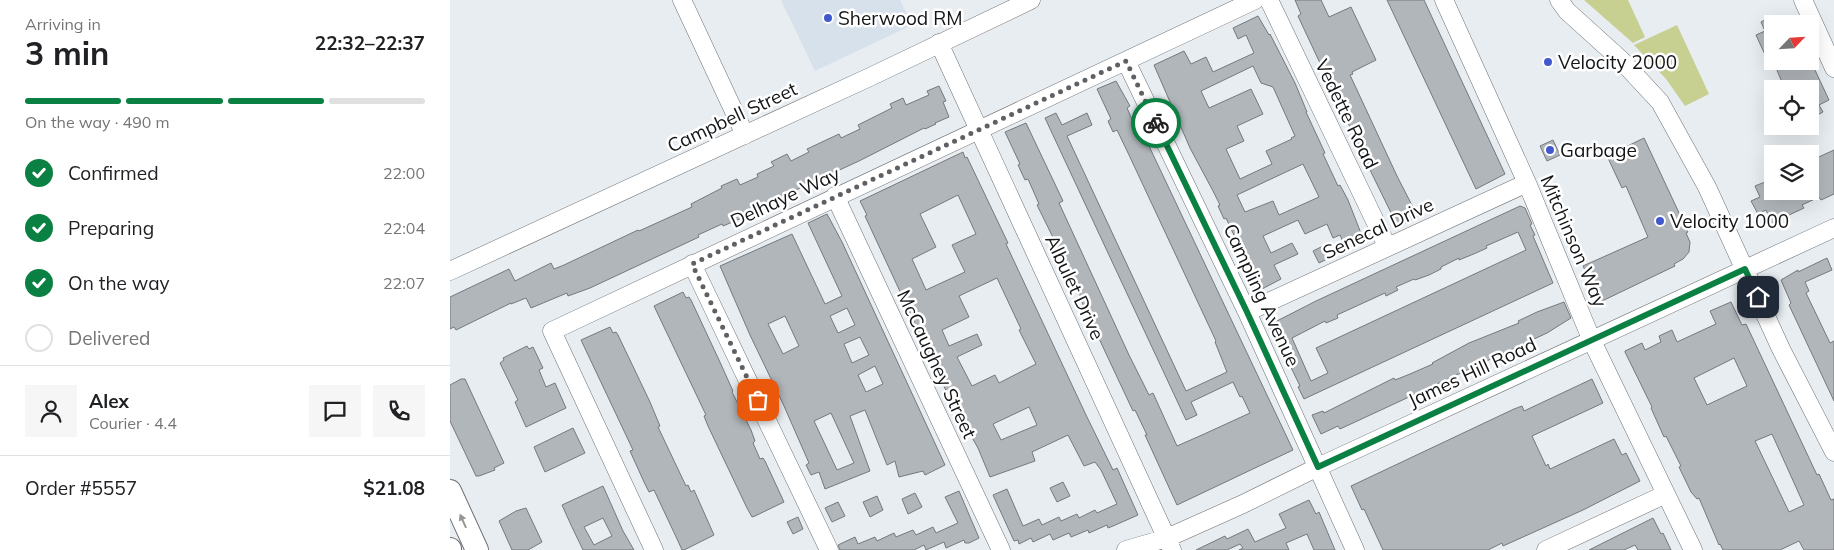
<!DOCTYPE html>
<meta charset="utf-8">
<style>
body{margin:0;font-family:Mulish,sans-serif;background:#f6f6f6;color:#202124;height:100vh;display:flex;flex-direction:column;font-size:19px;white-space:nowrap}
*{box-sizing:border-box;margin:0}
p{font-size:16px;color:#757577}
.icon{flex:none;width:28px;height:28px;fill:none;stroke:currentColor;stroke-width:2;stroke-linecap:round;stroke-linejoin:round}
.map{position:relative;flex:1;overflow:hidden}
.details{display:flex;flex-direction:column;background:#fff;width:450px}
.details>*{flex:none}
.needle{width:32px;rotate:65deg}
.controls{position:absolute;left:1314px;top:15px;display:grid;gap:10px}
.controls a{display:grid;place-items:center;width:55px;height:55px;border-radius:0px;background:#fff;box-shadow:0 5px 20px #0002;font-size:25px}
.pin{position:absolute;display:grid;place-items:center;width:42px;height:42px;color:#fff;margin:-21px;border-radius:10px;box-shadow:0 2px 8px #0006}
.courier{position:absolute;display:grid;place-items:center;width:50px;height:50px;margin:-25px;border:4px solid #0b8043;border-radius:50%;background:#fff;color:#222;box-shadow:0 1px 6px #0007}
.headline em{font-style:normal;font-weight:700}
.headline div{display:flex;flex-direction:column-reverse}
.headline{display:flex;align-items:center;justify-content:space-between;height:85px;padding:0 25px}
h1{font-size:32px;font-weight:700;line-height:38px}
.bar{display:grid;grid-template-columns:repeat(4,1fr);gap:8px 5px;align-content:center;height:60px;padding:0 25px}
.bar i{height:6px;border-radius:4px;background:#e0e0e0}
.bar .selected{background:#0b8043}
.bar p{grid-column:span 4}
.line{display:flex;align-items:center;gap:12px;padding:0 25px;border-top:1px solid #e0e0e0}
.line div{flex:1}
.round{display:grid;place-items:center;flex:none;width:52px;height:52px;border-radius:0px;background:#f6f6f6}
ol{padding:0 25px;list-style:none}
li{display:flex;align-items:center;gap:15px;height:55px}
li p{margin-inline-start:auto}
li .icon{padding:5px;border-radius:50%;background:#0b8043;color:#fff;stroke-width:4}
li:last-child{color:#757577}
li i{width:28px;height:28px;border:2px solid #e0e0e0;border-radius:50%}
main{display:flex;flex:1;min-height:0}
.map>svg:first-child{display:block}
</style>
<main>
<section class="details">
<div class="headline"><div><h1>3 min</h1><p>Arriving in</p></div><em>22:32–22:37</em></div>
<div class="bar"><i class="selected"></i><i class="selected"></i><i class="selected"></i><i></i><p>On the way · 490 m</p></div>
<ol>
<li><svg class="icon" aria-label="check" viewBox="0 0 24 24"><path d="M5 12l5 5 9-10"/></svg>Confirmed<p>22:00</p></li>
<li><svg class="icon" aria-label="check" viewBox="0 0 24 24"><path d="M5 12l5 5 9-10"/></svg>Preparing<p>22:04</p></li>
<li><svg class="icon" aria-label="check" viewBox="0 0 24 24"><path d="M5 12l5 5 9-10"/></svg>On the way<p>22:07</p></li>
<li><i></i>Delivered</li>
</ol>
<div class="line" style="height:90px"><a class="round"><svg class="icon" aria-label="person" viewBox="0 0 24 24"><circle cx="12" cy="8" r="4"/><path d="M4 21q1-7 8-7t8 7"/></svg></a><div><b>Alex</b><p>Courier · 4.4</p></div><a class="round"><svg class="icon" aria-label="chat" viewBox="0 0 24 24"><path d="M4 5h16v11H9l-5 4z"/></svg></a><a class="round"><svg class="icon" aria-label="phone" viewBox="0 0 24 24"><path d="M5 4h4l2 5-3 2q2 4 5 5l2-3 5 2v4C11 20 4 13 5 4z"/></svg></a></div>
<div class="line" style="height:65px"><div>Order #5557</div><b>$21.08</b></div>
</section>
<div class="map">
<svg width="1384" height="550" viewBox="0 0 1384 550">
<rect width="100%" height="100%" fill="#e8edf2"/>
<!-- built -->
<path fill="#d6e1ec" d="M331,0H450L462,25L365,71Z"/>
<!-- green -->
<path fill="#c7d091" d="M1134,0H1178L1195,37L1183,43Z
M1227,25L1259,94L1235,106L1216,79L1184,45Z"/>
<!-- building -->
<path fill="#b1b6ba" stroke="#75797e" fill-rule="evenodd" d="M845,0H871L879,17L901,7L926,60L902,72L903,74L900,75L947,176L968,217L948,227L922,174L854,29L848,16L851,14Z
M937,0H974L1055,174L1026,189Z
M808,16L819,35L820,34L845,83L857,112H856L875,153L873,154L888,186L890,185L898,200L914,241L896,249L890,235L883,238L877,224L855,234L848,220L813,236L821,253L842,243L848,254L824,265L831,279L812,289L805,275L803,276L796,261L776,218L774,219L768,206L770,205L763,191L740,148L704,65L734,51L741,64L756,57L763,72L802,54L804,53L796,35L788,39L783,28ZM803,66L811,83L823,87L845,136L841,138L842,139L816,151L822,164L790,179L776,149L794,141L787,126L813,114L801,89L759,108L751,91ZM853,164L869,197L829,215L823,201L795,212L787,195Z
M1322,16V70L1306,35L1315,31L1311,22Z
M1323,61H1357L1361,69L1364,68L1379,100L1369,105L1373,112L1360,119V89H1335Z
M666,81L680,106L677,108L685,126L689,125L843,450L727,505L695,435H697L685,410L683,411L660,362L630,298V292L587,205L589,204L578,179L575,180L568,165L570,164L555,132L576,123L613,201L609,203L679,355L699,395L703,393L727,446L752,435L800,413L792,396L790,397L783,382L741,402L747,415L736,420L595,118L606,113L612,125L637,113L642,125L617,136L736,391L777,372L765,342L766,341L679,155L667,130L663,132L658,121L661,119L647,89Z
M489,86L496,101L493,102L499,117L485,123L486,124L475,129L474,128L409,161L298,212L299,215L273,226L272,224L248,235L249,237L140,288L118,296L117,293L81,308L76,298L61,304V303L6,330L4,327L0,329V297L59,269L65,281L101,263L104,269L114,265L188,230L189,231L242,207L241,204L272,188L271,186L287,179L290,185L308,177L307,174L324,166L321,162L337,154L341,161L359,152L357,149L389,134L391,138L410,129L408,125L442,108L440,104L453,98L456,105L479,95L477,91Z
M1194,138L1238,232L1236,233L1240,242L1239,252L1233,259L1224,264L1225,266L1150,302L1133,266L1198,237L1176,186L1172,188L1157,156Z
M1103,140L1110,155L1097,161L1090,146Z
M1384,150V194L1371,200L1369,197L1352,205L1354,208L1322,223L1316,210L1308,214L1301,201L1310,197L1305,186L1315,182L1316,185L1322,182V191H1360V161Z
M513,152L515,158L517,157L558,243L556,244L636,415L663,470L667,468L688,515L663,526L658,528L657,525L639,533L638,530L621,537L619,533L603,540L600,534L583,542L581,538L569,544L568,540L564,541L543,495L557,489L573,526L589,519L592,525L609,517L611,521L627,514L629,518L645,510L647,513L667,504L651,470L645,462L634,466L618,435L582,452L585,461L540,477L528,448L513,422L511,423L415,216L417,215L410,201ZM508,195L526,234L502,245L515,272L476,290L462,259L486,247L470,214ZM547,278L571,329L569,330L586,364L549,383L545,375L522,386L507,357L532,345L527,334L499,346L492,330L519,317L509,296ZM579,407L587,425L551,440L543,424Z
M1070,206L1075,208L1082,224L1080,225L1085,235L1083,236L1103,283L854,399L848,387L850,386L834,353L819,325L866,301ZM1068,232L1076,250L866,348L878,373L861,381L842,338L875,321L876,323L888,318L887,315L935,293L936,296L948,290L946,287L964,279L965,280L979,275L991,269V267L1009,258V260L1026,253L1037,248L1036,246Z
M377,214L392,242L495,465L475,475L473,471L449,477L445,461L437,465L415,410L400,416L420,471L375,489L369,472L361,475L356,465L359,463L334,406L300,335L270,266L342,234L375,304L392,296L358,223ZM397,308L405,325L388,333L380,316ZM335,316L349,346L333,354L318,324ZM410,337L419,355L402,363L394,344ZM425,366L433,384L416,392L408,375ZM381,413L404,463L387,470L364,421Z
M875,245L881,257L869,263L863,251Z
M1377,258L1382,270L1355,282L1359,291L1356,293L1380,343L1384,341V401L1339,305L1341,303L1331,280L1348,270V272Z
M233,292L236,298L239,297L241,300L269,360L283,391L282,392L301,430L305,441L303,443L310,459L313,458L315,461L334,502L305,516L302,517L297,508L258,426L254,416L256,415L204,306Z
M1114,302L1121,318L1097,333L890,429L888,426L871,434L862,415L873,411L874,413L944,378L945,380L960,374L983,364L982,363L1019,343L1069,323L1068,321L1087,312Z
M1281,302L1292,325L1296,324L1367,475L1369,474L1381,500L1384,499V550H1354L1349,541L1330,550H1273L1270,544L1269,545L1249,498L1247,499L1241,492L1229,467L1231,466L1216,436L1214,437L1201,408L1202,407L1175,352V351L1192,343L1195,350L1211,342L1209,336L1222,330L1227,342L1266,324L1260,311ZM1284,358L1297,386L1257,405L1244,378ZM1322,434L1354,505L1339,512L1305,441Z
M160,327L163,333L166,332L168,335L200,402L210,426L208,427L236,486L238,485L241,492L244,490L264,535L234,550H232L228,541L204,490L199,492L194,482L180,451L183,450L131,340Z
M77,346L79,349L83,347L93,368L89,370L96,387L105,383L116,408L76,427L65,402L68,400L50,363L54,360L53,358Z
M11,379H15L54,463L44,468L45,470L29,476H26L0,421V385Z
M1142,379L1153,403L1082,436L1096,466L1098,464L1100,469L1164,439L1172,455L1176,453L1190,481L1133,510L1053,546L1052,543L1038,550H933L914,509L912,510L901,486L1064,409L1072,406L1074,411Z
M123,428L135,453L95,472L84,447Z
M613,482L620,496L607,502L600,488Z
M153,486L173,531L184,550H133L121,525L112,505ZM153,518L162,536L144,545L134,527Z
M509,491L529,538L519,543H515L514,540L496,548L494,542L476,550L474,545L464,550H390L388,545L405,537L408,544L425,537L427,541L444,533L446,537L463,530L466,535L483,527L486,533L508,523L495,497Z
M465,493L472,507L458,514L452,499Z
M427,496L433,510L420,517L413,502Z
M859,500L866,514L869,512L885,550H864L857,534L836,543L839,550H789L793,548L790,544L777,550H746L775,536L777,539L798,529L805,542L836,528L829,514Z
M388,502L395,516L382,522L375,508Z
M76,508L92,542L78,550H62L49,521L66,511Z
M348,517L353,529L343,534L337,522Z
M1203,518L1211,534L1213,533L1221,550H1188L1185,545L1174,550H1139Z"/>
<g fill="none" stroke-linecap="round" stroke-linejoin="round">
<defs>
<path id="minor" d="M232,0L295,135
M819,0L937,246
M994,0L1077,183L1142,341L1243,550
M1109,0L1117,11L1170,59L1210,102L1257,187L1331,349L1384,452
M1353,0L1384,68
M489,43L722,550
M676,61L797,312L905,550
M385,196L551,550
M242,264L379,550
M0,271L422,76L581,0
M797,312L1077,183
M204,550L102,331L805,0
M676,550L717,538L793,504L868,467L1384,228
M1096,550L1216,494"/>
<path id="major" d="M0,491L27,550
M0,549V550"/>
</defs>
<!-- minor casing -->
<use href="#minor" stroke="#6c7074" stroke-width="19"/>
<!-- major casing -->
<use href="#major" stroke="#6c7074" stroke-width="24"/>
<!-- minor -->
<use href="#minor" stroke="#fff" stroke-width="18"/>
<!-- major -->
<use href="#major" stroke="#fff" stroke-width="22"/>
</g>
<!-- one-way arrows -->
<defs><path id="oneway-solid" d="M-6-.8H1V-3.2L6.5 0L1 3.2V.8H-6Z" transform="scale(1.25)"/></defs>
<use fill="#959596" href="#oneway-solid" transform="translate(13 521) rotate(-114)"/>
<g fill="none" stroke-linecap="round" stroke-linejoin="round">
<!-- done -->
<path stroke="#5e6063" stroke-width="5" stroke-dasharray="0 9" d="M308,400L242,264L676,61L706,123"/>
<!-- route -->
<path stroke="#0b8043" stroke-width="6" d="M706,123L797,312L868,467L1295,269L1308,297"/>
</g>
<!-- markers -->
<g fill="#4259cd" stroke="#fff" stroke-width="2">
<circle cx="378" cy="18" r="5"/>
<circle cx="1098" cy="62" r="5"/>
<circle cx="1100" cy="150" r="5"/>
<circle cx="1210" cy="221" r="5"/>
</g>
<g text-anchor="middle" stroke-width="5" stroke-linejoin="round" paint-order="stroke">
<!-- poi labels -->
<g font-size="19" fill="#131416" stroke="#fff" text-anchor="start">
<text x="388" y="25">Sherwood RM</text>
<text x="1108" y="69">Velocity 2000</text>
<text x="1110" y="157">Garbage</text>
<text x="1220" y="228">Velocity 1000</text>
</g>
<!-- street labels -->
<g font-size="19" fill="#131416" stroke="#fff">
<text transform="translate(897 114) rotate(64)" y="7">Vedette Road</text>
<text transform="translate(282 117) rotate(-25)" y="7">Campbell Street</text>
<text transform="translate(335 197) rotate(-25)" y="7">Delhaye Way</text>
<text transform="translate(928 228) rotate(-25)" y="7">Senecal Drive</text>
<text transform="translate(1124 241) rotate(67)" y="7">Mitchinson Way</text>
<text transform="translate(625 287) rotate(65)" y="7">Albulet Drive</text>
<text transform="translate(812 295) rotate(65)" y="7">Campling Avenue</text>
<text transform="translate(487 364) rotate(65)" y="7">McCaughey Street</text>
<text transform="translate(1022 372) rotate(-25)" y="7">James Hill Road</text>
</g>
</g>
</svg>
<div class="controls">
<a><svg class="needle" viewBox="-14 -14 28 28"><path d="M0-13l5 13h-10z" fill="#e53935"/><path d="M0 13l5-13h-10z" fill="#757577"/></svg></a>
<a><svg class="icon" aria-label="locate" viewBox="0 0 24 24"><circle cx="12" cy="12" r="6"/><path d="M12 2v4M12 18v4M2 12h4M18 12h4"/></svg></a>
<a><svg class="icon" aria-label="layers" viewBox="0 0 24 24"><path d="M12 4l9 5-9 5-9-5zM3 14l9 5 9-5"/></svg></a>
</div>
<div class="pin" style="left:308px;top:400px;background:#ea580c"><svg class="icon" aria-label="bag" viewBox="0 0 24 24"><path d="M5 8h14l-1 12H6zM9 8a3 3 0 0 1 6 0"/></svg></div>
<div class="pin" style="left:1308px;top:297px;background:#1f2937"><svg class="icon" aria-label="home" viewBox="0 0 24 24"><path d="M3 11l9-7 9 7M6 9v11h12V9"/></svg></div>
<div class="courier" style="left:706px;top:123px"><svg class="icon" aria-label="bike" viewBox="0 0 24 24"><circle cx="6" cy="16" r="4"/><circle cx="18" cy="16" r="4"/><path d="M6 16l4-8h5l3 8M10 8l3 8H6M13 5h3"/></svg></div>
</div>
</main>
